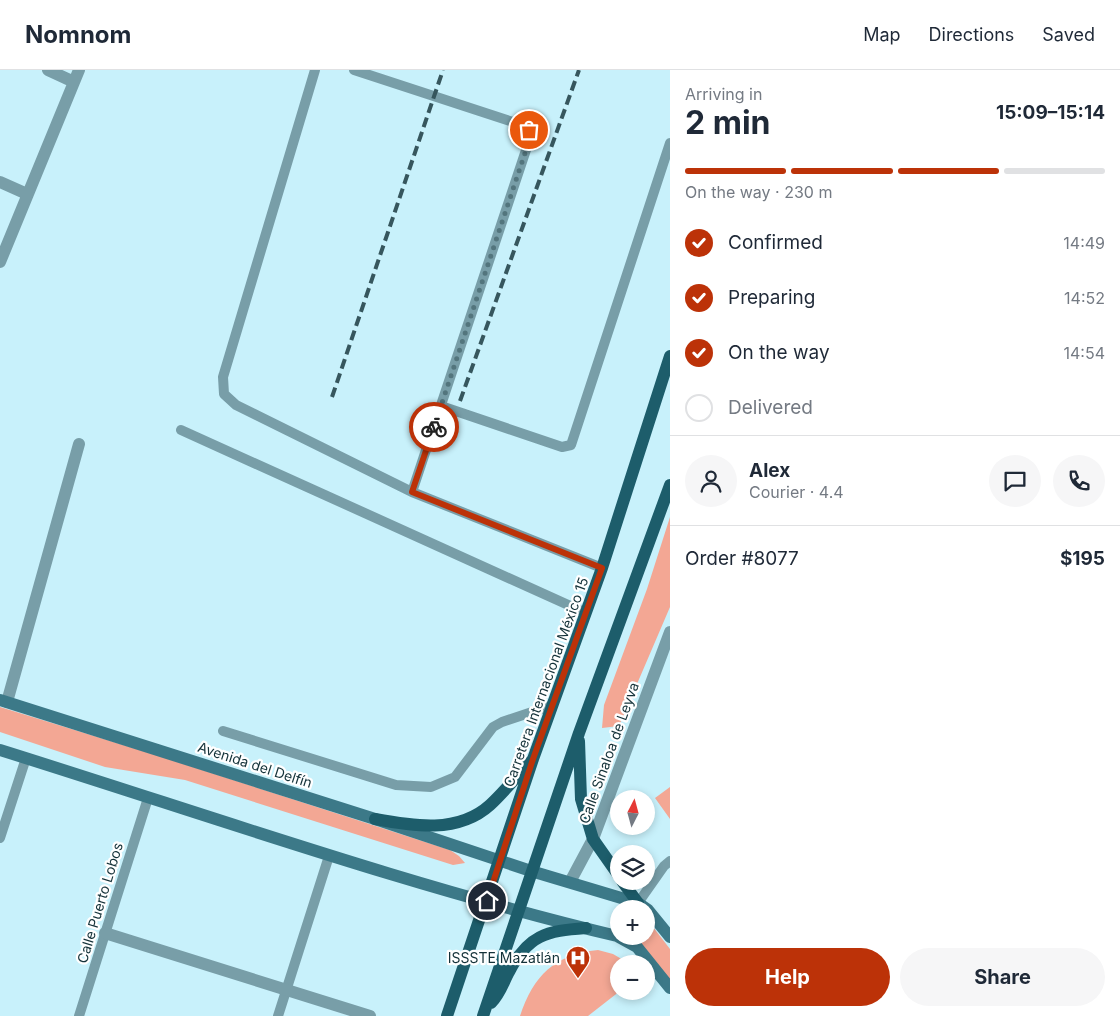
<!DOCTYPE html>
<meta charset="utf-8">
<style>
body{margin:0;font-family:Inter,sans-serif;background:#f6f6f7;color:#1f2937;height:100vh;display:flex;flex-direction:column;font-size:19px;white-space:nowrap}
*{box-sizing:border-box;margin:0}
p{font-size:16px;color:#747a83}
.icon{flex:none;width:28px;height:28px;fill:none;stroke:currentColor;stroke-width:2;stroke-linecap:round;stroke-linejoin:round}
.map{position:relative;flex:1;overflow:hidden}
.drawer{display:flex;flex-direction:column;background:#fff;width:450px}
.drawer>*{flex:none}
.needle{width:32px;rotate:6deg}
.controls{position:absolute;left:610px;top:720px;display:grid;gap:10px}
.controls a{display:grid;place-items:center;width:45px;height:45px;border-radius:50%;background:#fff;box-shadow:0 2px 8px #0003;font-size:25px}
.pin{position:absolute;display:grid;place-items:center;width:42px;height:42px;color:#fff;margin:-21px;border:2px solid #fff;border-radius:50%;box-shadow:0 1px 5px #0007}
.courier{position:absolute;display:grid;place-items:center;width:50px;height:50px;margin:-25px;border:4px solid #bc3208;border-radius:50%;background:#fff;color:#222;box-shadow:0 1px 6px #0007}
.summary em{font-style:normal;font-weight:700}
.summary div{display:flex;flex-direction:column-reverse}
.summary{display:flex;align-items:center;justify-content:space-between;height:85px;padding:0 15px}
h1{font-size:32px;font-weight:700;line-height:38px}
.bar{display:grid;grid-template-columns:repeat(4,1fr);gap:8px 5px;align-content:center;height:60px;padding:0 15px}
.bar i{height:6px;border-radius:4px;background:#e0e1e3}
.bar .active{background:#bc3208}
.bar p{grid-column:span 4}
.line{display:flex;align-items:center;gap:12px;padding:0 15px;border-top:1px solid #e0e1e3}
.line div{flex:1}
.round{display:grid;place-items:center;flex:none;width:52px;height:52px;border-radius:26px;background:#f6f6f7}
ol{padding:0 15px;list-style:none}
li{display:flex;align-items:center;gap:15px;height:55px}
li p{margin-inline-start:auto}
li .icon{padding:5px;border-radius:50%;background:#bc3208;color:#fff;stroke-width:4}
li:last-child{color:#747a83}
li i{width:28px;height:28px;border:2px solid #e0e1e3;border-radius:50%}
.primary-button{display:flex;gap:10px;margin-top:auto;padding:10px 15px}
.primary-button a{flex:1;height:58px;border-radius:30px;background:#bc3208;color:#fff;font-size:20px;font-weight:700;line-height:58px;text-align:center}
.primary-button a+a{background:#f6f6f7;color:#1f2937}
header{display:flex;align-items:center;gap:30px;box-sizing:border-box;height:70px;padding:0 25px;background:#fff;border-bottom:1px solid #e0e1e3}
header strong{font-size:24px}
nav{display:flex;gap:28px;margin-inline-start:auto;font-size:18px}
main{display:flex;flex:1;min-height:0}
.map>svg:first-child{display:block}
</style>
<header>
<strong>Nomnom</strong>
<nav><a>Map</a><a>Directions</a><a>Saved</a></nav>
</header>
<main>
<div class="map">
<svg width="670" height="946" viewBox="0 0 670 946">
<rect width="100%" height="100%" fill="#c8f1fb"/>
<!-- green -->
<path fill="#f3a794" d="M670,447V537L619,656L602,658L604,635L647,519Z
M0,637L159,686L450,780L459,786L465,793L453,795L185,710L105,697L0,662Z
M670,717V749L655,728Z
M646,848L670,879V914L637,871L638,866H646Z
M598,880L613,884L630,894H619V921H620L588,946H520C534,905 554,885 598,880Z"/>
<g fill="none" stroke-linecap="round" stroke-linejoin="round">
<!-- lane -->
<path stroke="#789ea8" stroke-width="10" d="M315,0L223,307L224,324L236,335L412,422L602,498
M354,0L522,55L529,60L530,68L412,422
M441,336L562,377L571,375L670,73
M181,360L586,543
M223,661L396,715L431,717L455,707L493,657L502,652L553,635
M0,768L26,688
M638,833L664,796L670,791
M79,946L148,728
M278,946L329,786"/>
<!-- street -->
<path stroke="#789ea8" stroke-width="12" d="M48,0L74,12
M0,112L27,124
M0,192L79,0
M7,632L79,374
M570,812L593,769L670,562
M105,863L370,946"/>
<!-- secondary -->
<path stroke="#3c7988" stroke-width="12" d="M0,630L375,749L531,801L638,833L648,840L670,867
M0,680C205,744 408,816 617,866L637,877L670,918"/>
<!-- primary -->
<path stroke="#1d5d6b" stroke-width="12" d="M579,671L581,729L593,769L619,806
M375,749C413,756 458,764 490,735C504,722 517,706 530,692
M622,811L638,833
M491,933C500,924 503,913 509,902C528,865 546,861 586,858
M447,946L533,689L602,498L670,286
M483,946L579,663L670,415"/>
<!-- rail -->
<path stroke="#36565d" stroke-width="4" stroke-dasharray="10 5" stroke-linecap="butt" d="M332,327L443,0
M460,331L579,0"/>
</g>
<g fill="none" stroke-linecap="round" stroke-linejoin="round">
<!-- done -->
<path stroke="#53757d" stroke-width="5" stroke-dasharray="0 9" d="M434,357L530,68L529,60"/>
<!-- route -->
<path stroke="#bc3208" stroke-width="6" d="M434,357L412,422L602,498L533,689L487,831"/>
</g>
<!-- icons -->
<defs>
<symbol id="hospital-pin" viewBox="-11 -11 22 30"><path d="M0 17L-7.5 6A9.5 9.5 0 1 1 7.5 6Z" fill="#bc3208" stroke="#fff"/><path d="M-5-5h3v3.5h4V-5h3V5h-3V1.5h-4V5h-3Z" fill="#fff"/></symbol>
</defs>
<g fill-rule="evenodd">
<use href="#hospital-pin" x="564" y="874" width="28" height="38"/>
</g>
<g text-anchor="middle" stroke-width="4.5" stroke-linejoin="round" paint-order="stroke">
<!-- street labels -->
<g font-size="14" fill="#143239" stroke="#fff">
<text transform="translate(546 612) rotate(-70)" y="5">Carretera Internacional México 15</text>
<text transform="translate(609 683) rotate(-70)" y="5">Calle Sinaloa de Leyva</text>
<text transform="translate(255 695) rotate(18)" y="5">Avenida del Delfín</text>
<text transform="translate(100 833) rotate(-73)" y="5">Calle Puerto Lobos</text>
</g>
<!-- poi labels -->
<g font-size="14" fill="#143239" stroke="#fff" text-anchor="end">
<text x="560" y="893">ISSSTE Mazatlán</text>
</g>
</g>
</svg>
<div class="controls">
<a><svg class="needle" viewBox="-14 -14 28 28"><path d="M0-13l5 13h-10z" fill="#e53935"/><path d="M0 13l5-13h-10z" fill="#747a83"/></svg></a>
<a><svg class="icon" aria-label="layers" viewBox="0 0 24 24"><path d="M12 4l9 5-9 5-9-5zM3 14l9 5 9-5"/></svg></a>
<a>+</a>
<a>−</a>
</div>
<div class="pin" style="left:529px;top:60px;background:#ea580c"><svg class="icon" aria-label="bag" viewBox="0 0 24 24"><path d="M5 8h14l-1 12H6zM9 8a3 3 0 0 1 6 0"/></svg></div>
<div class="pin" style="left:487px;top:831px;background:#1f2937"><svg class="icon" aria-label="home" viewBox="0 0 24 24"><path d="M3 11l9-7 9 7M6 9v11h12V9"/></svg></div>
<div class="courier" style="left:434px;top:357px"><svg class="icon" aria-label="bike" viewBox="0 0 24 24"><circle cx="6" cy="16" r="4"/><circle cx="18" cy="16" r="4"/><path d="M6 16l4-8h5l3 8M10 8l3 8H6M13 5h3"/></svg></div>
</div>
<section class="drawer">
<div class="summary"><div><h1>2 min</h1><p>Arriving in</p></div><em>15:09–15:14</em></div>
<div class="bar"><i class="active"></i><i class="active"></i><i class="active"></i><i></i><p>On the way · 230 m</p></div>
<ol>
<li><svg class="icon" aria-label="check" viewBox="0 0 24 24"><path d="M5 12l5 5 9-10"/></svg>Confirmed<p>14:49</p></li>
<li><svg class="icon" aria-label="check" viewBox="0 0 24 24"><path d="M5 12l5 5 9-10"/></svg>Preparing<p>14:52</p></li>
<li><svg class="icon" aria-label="check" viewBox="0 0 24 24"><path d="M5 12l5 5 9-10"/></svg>On the way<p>14:54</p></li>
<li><i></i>Delivered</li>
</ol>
<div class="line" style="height:90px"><a class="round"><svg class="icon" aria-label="person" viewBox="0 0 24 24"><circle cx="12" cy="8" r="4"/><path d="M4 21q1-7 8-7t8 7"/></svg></a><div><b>Alex</b><p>Courier · 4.4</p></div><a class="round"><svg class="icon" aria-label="chat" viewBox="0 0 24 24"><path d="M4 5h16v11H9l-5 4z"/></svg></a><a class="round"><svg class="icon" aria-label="phone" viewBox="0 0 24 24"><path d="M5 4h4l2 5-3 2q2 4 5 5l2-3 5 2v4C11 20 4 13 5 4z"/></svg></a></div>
<div class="line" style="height:65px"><div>Order #8077</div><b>$195</b></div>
<div class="primary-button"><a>Help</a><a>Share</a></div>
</section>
</main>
